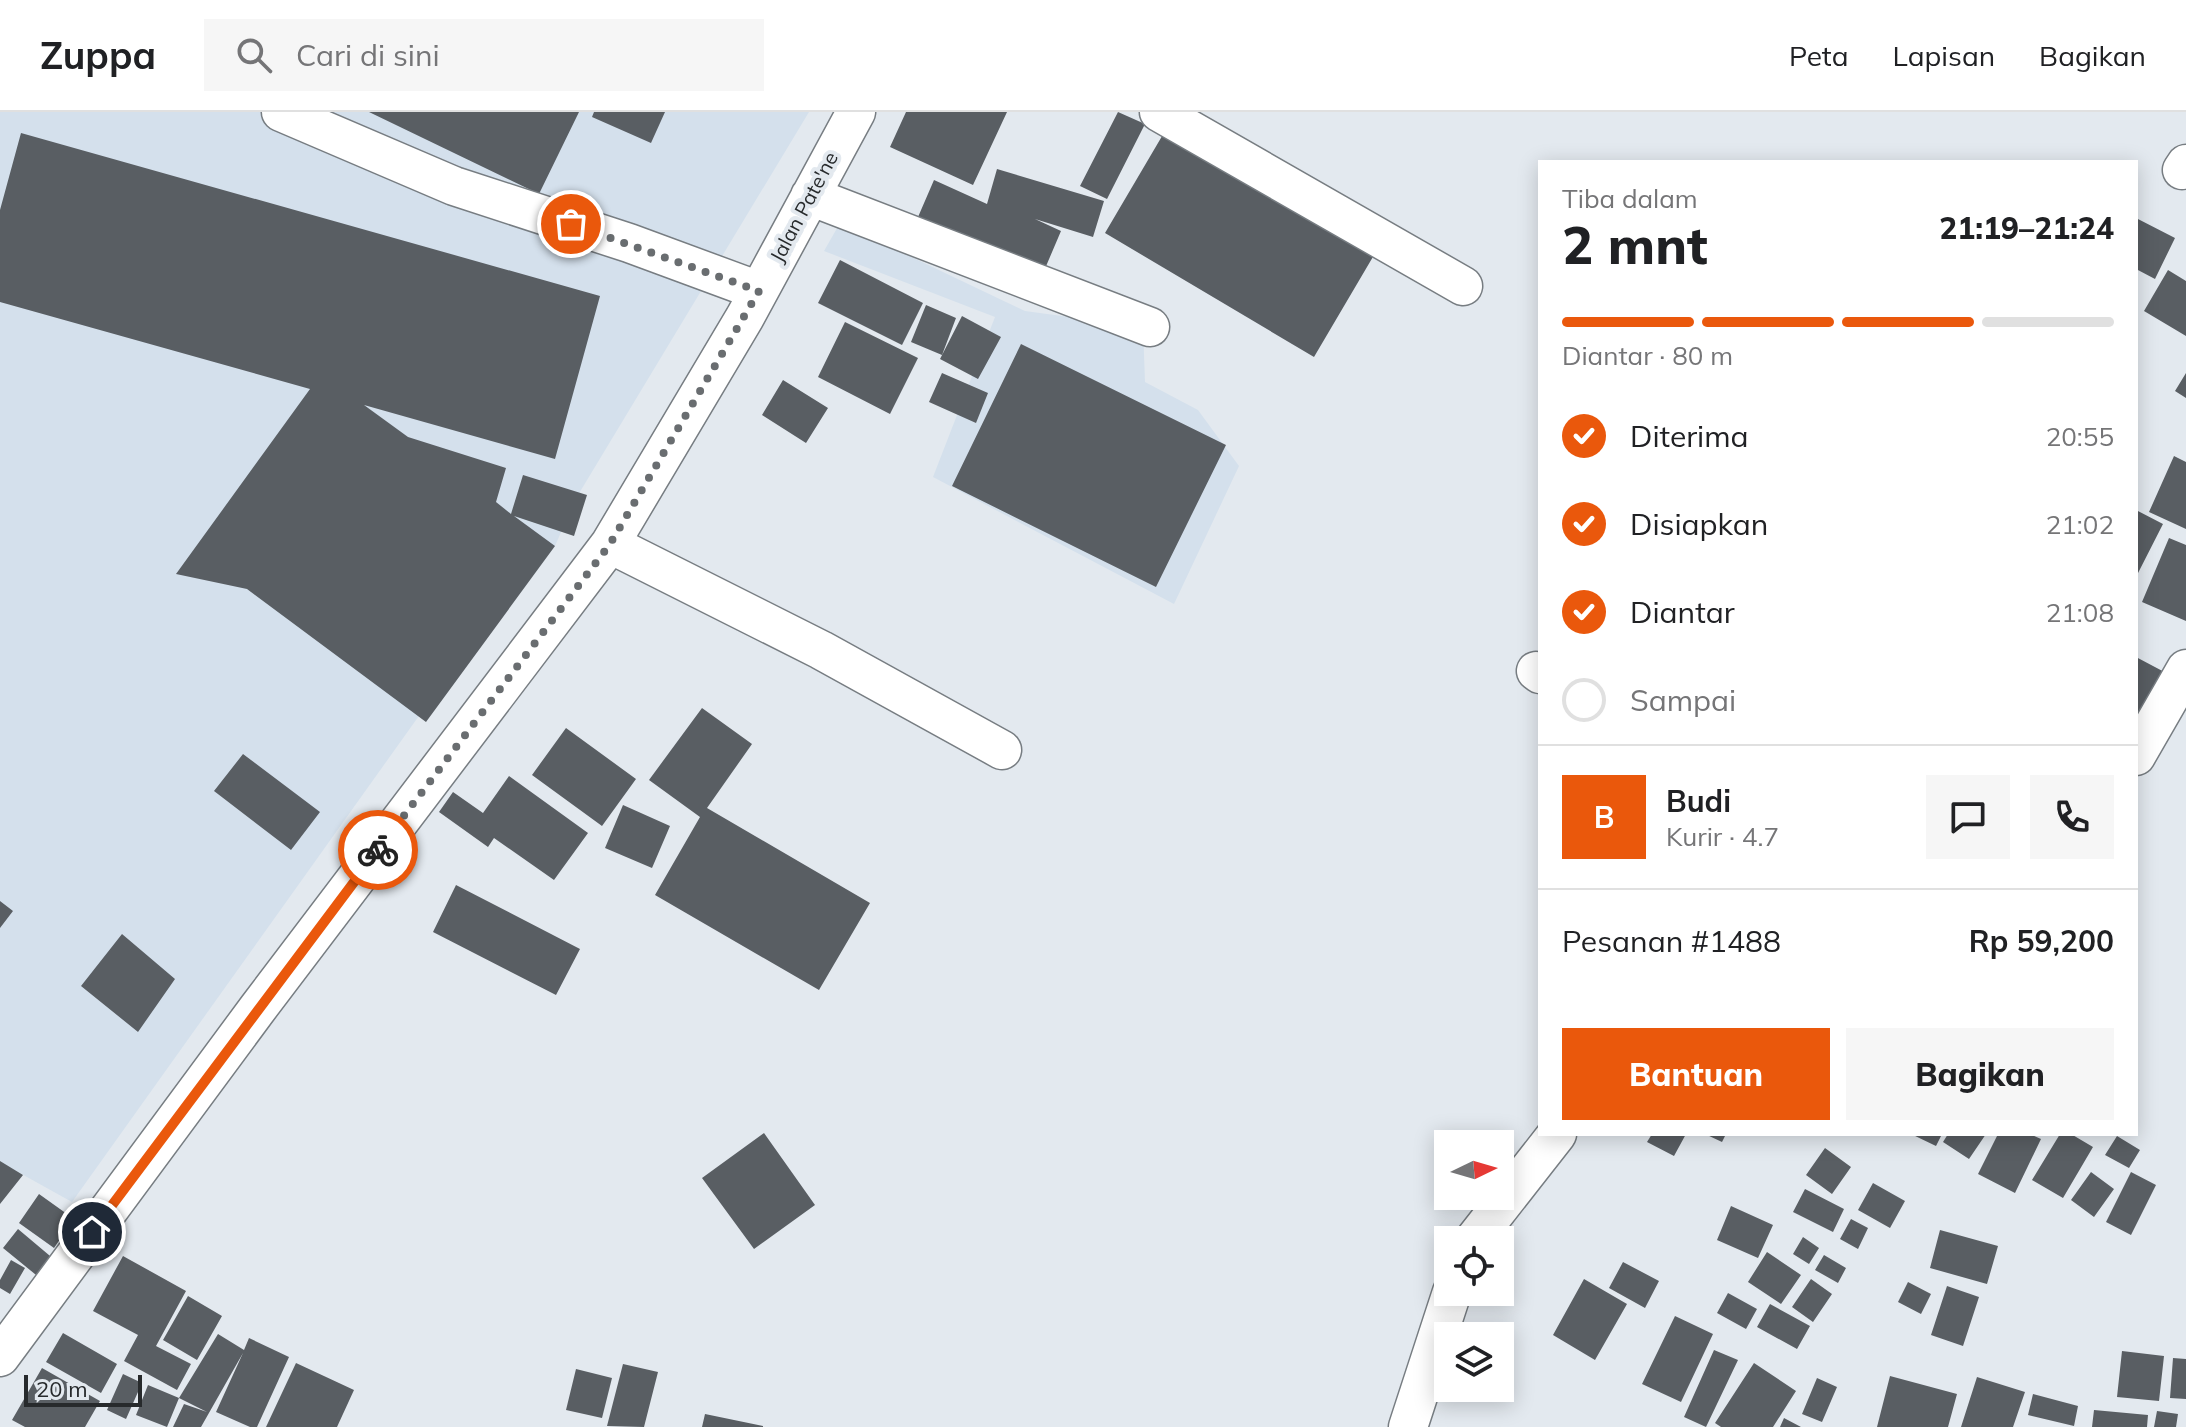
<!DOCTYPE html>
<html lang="id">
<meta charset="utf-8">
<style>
body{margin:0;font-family:Mulish,sans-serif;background:#f6f6f6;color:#202124;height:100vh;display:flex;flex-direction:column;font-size:30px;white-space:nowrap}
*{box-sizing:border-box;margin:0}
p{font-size:26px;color:#757577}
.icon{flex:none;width:44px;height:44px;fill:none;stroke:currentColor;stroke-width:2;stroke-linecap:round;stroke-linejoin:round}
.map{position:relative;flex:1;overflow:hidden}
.sheet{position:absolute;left:1538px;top:48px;width:600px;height:976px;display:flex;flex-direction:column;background:#fff;border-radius:0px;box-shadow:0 4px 20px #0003}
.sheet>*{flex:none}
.needle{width:52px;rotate:85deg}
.buttons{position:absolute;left:1434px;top:1018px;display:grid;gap:16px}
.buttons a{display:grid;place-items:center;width:80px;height:80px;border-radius:0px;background:#fff;box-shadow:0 4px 20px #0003;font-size:40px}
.scale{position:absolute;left:24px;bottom:20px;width:118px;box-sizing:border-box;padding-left:8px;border:4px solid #272a2c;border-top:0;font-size:22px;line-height:28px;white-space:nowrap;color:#272a2c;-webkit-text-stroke:6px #e3e9ef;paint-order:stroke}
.pin{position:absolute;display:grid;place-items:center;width:68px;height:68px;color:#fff;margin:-34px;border:4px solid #fff;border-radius:50%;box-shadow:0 2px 8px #0007}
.courier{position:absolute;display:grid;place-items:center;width:80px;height:80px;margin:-40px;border:6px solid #ea580c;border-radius:50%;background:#fff;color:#222;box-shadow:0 2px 10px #0007}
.headline em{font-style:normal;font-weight:800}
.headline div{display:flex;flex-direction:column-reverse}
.headline{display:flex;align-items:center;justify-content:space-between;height:136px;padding:0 24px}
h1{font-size:52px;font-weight:800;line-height:60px}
.bar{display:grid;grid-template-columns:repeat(4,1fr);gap:12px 8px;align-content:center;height:96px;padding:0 24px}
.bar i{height:10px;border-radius:6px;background:#e0e0e0}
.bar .active{background:#ea580c}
.bar p{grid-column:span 4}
.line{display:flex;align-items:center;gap:20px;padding:0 24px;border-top:2px solid #e0e0e0}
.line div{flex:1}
.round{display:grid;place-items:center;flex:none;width:84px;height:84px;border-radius:0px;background:#f6f6f6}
ol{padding:0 24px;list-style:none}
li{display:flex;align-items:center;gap:24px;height:88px}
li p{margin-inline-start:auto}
li .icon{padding:8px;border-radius:50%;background:#ea580c;color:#fff;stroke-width:4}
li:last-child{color:#757577}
li i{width:44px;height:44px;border:4px solid #e0e0e0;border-radius:50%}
.action{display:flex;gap:16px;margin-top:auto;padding:16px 24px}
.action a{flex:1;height:92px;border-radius:0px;background:#ea580c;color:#fff;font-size:32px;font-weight:800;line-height:92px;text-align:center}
.action a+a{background:#f6f6f6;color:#202124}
header{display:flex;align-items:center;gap:48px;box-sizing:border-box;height:112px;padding:0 40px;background:#fff;border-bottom:2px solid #e0e0e0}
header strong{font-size:38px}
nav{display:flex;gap:44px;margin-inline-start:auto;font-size:28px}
.search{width:560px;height:72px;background:#f6f6f6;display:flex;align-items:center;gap:20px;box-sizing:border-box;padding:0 28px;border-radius:0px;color:#757577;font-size:30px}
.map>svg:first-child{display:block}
</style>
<header>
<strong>Zuppa</strong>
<div class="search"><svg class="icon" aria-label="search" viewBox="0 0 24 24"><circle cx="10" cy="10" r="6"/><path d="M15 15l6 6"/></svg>Cari di sini</div>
<nav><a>Peta</a><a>Lapisan</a><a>Bagikan</a></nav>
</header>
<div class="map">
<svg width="2186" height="1315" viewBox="0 0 2186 1315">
<rect width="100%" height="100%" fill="#e3e9ef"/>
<!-- built -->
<path fill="#d4e0ec" d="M0,0H809L575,388L555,434L416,608L72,1090L0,1050Z
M840,111L1025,199L1143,215L1145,270L1198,298L1239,354L1174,492L933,365L995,205L824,139Z"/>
<!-- building -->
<path fill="#595e63" d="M369,0H579L539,82Z
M594,0H665L651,31L592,5Z
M906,0H1007L973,73L890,35Z
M1118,0L1145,12L1107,87L1080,74Z
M1168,14L1377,138L1314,245L1105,121Z
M21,21L600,184L555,347L364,293L408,325L506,356L496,390L511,402L523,363L587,383L574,424L514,404L555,434L426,610L247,477L176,462L310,277L0,190V98Z
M997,57L1104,89L1093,125L1035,107L1061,119L1041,166L915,112L934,68L987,92Z
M2136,106L2175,126L2155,167L2136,157Z
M840,148L923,191L902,233L818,191Z
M2168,158L2186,169V224L2144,199Z
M926,193L956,206L942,243L911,230Z
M962,204L1001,225L978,267L940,247Z
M845,210L918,246L890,302L818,265Z
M1021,232L1226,333L1156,475L952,374Z
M942,261L988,281L976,311L929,290Z
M2186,261V286L2175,279Z
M783,268L828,296L806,331L762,303Z
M2174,344L2186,350V417L2149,400Z
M2136,398L2163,412L2136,465Z
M2169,426L2186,433V509L2142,490Z
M2136,545L2170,563L2136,627Z
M702,596L752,632L707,696L870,791L819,878L655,783L700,705L649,668Z
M566,616L636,667L602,714L532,663Z
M243,642L320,700L291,738L214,679Z
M509,664L588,721L554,768L494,726L488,735L439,700L453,680L483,701Z
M623,693L670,714L652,756L605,736Z
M456,773L580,837L556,883L433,820Z
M0,789L13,799L0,816Z
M122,822L175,867L138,920L81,874Z
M764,1021L815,1093L754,1137L702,1066Z
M1652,1022H1686L1674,1044L1647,1030Z
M1705,1022H1726L1722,1030Z
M1911,1022H1942L1936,1034Z
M1948,1022H1986L1969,1047L1943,1030Z
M1998,1022H2030L2041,1027L2015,1081L1978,1062Z
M2060,1022H2071L2093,1035L2063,1086L2032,1068Z
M2117,1024L2140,1038L2129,1056L2105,1043Z
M1825,1036L1851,1055L1832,1082L1806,1063Z
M0,1049L23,1063L0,1092Z
M2091,1060L2114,1077L2094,1105L2071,1088Z
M2131,1060L2156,1073L2131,1123L2106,1110Z
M1873,1071L1905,1089L1890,1116L1858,1098Z
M1805,1077L1844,1097L1833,1120L1793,1100Z
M39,1082L74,1107L54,1136L19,1111Z
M1731,1094L1773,1113L1758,1146L1717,1128Z
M1851,1107L1868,1116L1858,1137L1840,1127Z
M18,1117L56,1149L41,1167L3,1136Z
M1940,1118L1998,1134L1987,1172L1930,1156Z
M1803,1125L1819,1136L1809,1152L1793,1142Z
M1767,1140L1801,1163L1781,1192L1748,1170Z
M1824,1143L1846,1156L1838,1171L1815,1158Z
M123,1144L186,1179L156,1234L191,1252L177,1278L124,1249L138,1223L93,1199Z
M11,1148L25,1156L10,1182L0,1176V1168Z
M1623,1150L1659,1169L1645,1196L1609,1176Z
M1584,1167L1627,1192L1595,1248L1553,1223Z
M1811,1167L1832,1182L1813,1210L1792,1195Z
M1908,1170L1931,1182L1921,1202L1898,1190Z
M1947,1174L1979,1185L1963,1234L1931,1223Z
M1728,1181L1757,1197L1746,1217L1717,1201Z
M188,1184L222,1204L197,1248L163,1228Z
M1770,1192L1810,1214L1797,1237L1757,1215Z
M1675,1204L1713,1222L1681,1290L1642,1272Z
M63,1221L117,1252L101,1281L46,1250Z
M218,1222L244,1238L249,1226L289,1245L257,1315H250L216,1300L243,1241L201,1315H173L184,1292L207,1300L179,1286Z
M1714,1238L1738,1248L1706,1315L1684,1305Z
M2122,1239L2164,1244L2159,1289L2117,1285Z
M2173,1246L2186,1247V1287L2170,1286Z
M296,1251L354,1278L337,1315H266Z
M1754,1251L1796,1279L1773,1315H1721L1715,1311Z
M623,1252L658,1260L644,1315L607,1314Z
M42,1256L100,1289L85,1315H25L12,1308Z
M576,1257L612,1266L602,1306L566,1298Z
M123,1262L142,1271L126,1307L107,1298Z
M1890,1264L1957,1282L1948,1315H1877Z
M1977,1265L2025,1280L2013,1315H1961Z
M1817,1266L1837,1275L1822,1310L1802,1302Z
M148,1273L179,1286L167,1315L136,1303Z
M2033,1282L2078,1294L2074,1314L2028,1303Z
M2094,1298L2148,1303L2147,1315H2092Z
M2157,1299L2178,1302L2176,1315H2154Z
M705,1302L763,1314V1315H702Z
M1784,1306L1801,1315H1780Z"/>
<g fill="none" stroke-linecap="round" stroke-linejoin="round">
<defs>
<path id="minor" d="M281,0L454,74L629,131L759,179
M1159,0L1463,174
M2182,58L2186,52
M810,84L1150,215
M610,432L821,538L1002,638
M1536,559L1540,562
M2136,644L2186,557
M1474,1128L1557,1022
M0,1245L258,896L610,432L745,205L856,0
M1408,1315L1452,1180"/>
</defs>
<!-- minor casing -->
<use href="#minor" stroke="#777d82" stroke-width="41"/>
<!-- minor -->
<use href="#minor" stroke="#fff" stroke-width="38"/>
</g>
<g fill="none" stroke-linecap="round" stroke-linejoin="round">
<!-- done -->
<path stroke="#696d70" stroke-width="8" stroke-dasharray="0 14.4" d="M378,738L610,432L759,179L571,112"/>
<!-- route -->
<path stroke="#ea580c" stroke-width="10" d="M92,1120L378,738"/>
</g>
<g text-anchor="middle" stroke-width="8" stroke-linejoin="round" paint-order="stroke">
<!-- street labels -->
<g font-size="20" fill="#272a2c" stroke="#e3e9ef">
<text transform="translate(804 95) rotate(-62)" y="7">Jalan Pate'ne</text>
</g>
</g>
</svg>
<div class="buttons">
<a><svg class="needle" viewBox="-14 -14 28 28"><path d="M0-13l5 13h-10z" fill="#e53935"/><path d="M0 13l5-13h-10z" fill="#757577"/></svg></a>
<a><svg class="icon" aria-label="locate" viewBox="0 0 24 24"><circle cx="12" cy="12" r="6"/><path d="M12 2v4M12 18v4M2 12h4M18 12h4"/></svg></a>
<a><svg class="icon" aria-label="layers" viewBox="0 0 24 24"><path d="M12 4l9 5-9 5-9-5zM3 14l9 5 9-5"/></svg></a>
</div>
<div class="scale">20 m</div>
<div class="pin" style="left:571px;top:112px;background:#ea580c"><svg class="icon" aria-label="bag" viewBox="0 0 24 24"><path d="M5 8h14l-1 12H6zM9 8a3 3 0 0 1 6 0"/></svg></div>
<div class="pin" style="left:92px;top:1120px;background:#1f2937"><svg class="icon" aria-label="home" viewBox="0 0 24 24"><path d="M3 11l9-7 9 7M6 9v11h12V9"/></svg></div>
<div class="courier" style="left:378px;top:738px"><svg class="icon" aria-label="bike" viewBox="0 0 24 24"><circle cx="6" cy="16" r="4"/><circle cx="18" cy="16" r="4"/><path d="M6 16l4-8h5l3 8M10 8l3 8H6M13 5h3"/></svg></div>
<section class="sheet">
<div class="headline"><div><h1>2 mnt</h1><p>Tiba dalam</p></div><em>21:19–21:24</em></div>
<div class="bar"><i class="active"></i><i class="active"></i><i class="active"></i><i></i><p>Diantar · 80 m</p></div>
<ol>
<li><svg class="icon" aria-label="check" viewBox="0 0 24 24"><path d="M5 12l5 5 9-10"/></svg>Diterima<p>20:55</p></li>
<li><svg class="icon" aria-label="check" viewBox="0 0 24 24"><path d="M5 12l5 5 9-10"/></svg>Disiapkan<p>21:02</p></li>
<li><svg class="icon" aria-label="check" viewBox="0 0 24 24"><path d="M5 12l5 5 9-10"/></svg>Diantar<p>21:08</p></li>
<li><i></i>Sampai</li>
</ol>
<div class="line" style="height:144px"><b class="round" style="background:#ea580c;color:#fff">B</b><div><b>Budi</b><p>Kurir · 4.7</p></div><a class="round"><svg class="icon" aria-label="chat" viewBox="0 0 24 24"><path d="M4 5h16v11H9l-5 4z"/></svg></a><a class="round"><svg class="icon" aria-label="phone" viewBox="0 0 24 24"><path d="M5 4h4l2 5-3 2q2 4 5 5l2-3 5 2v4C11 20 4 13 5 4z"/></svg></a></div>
<div class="line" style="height:104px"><div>Pesanan #1488</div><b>Rp 59,200</b></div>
<div class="action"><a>Bantuan</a><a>Bagikan</a></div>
</section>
</div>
